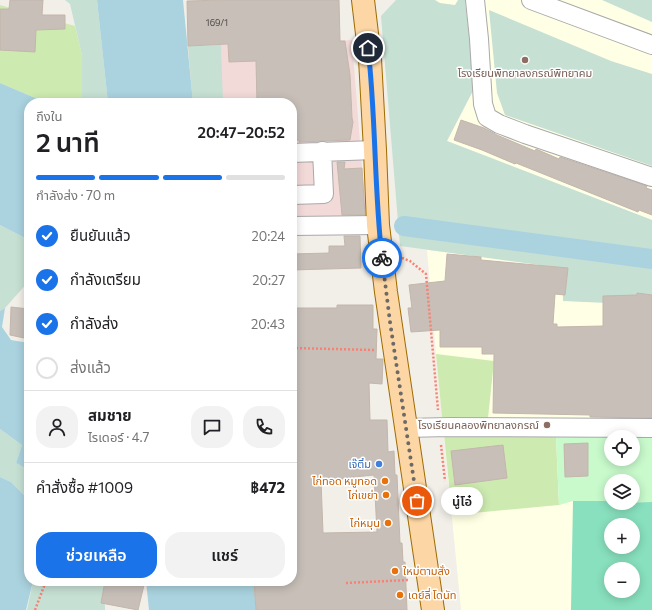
<!DOCTYPE html>
<html lang="th">
<meta charset="utf-8">
<style>
body{margin:0;font-family:Commissioner,"Noto Sans Thai",sans-serif;background:#f2f2f2;color:#202124;height:100vh;display:flex;flex-direction:column;font-size:15px;white-space:nowrap}
*{box-sizing:border-box;margin:0}
p{font-size:13px;color:#757577}
.icon{flex:none;width:22px;height:22px;fill:none;stroke:currentColor;stroke-width:2;stroke-linecap:round;stroke-linejoin:round}
.map{position:relative;flex:1;overflow:hidden}
.details{position:absolute;left:24px;top:98px;width:273px;height:488px;display:flex;flex-direction:column;background:#fff;border-radius:16px;box-shadow:0 2px 10px #0003}
.details>*{flex:none}
.buttons{position:absolute;left:604px;top:430px;display:grid;gap:8px}
.buttons a{display:grid;place-items:center;width:36px;height:36px;border-radius:50%;background:#fff;box-shadow:0 2px 10px #0003;font-size:20px}
.pin{position:absolute;display:grid;place-items:center;width:34px;height:34px;color:#fff;margin:-17px;border:2px solid #fff;border-radius:50%;box-shadow:0 1px 4px #0007}
.courier{position:absolute;display:grid;place-items:center;width:40px;height:40px;margin:-20px;border:3px solid #1a73e8;border-radius:50%;background:#fff;color:#222;box-shadow:0 1px 5px #0007}
.bubble{position:absolute;height:28px;border-radius:14px;background:#fff;box-shadow:0 2px 10px #0003;font-size:13px;font-weight:600;line-height:28px;text-align:center}
.headline em{font-style:normal;font-weight:600}
.headline div{display:flex;flex-direction:column-reverse}
.headline{display:flex;align-items:center;justify-content:space-between;height:68px;padding:0 12px}
h1{font-size:26px;font-weight:600;line-height:30px}
.bar{display:grid;grid-template-columns:repeat(4,1fr);gap:6px 4px;align-content:center;height:48px;padding:0 12px}
.bar i{height:5px;border-radius:3px;background:#e0e0e0}
.bar .on{background:#1a73e8}
.bar p{grid-column:span 4}
.line{display:flex;align-items:center;gap:10px;padding:0 12px;border-top:1px solid #e0e0e0}
.line div{flex:1}
.round{display:grid;place-items:center;flex:none;width:42px;height:42px;border-radius:16px;background:#f2f2f2}
ol{padding:0 12px;list-style:none}
li{display:flex;align-items:center;gap:12px;height:44px}
li p{margin-inline-start:auto}
li .icon{padding:4px;border-radius:50%;background:#1a73e8;color:#fff;stroke-width:4}
li:last-child{color:#757577}
li i{width:22px;height:22px;border:2px solid #e0e0e0;border-radius:50%}
.action{display:flex;gap:8px;margin-top:auto;padding:8px 12px}
.action a{flex:1;height:46px;border-radius:16px;background:#1a73e8;color:#fff;font-size:16px;font-weight:600;line-height:46px;text-align:center}
.action a+a{background:#f2f2f2;color:#202124}
.map>svg:first-child{display:block}
</style>
<div class="map">
<svg width="652" height="610" viewBox="0 0 652 610">
<rect width="100%" height="100%" fill="#f2efe9"/>
<!-- commercial -->
<path fill="#f2dad9" d="M352,40L362,168L368,222L292,223V103H193L188,46Z"/>
<!-- education -->
<path fill="#ffffe5" fill-rule="evenodd" d="M398,0H652V220L447,141Z
M427,250L652,277V610H461L436,354ZM611,437H633V459H611ZM611,481H633V503H611ZM611,525H633V547H611ZM611,569H633V591H611Z"/>
<!-- grass -->
<path fill="#cdebb0" d="M0,5L75,26L82,55V103H47L0,83Z
M436,354L494,361L488,418L442,417Z
M444,434L556,437L559,505L452,515Z"/>
<!-- wetland -->
<path fill="#c6e0d4" d="M65,0H97L108,103H82V55L70,4Z
M396,0H435L440,3L455,5L458,0H465L475,87L447,141L652,220V305L563,301L562,268L400,246L381,16Z
M602,0H652V22Z
M489,10L611,61L652,74V166L505,115L497,93Z
M221,45L223,103H193L188,46Z
M0,225L29,240V281L5,308L0,311Z
M0,429L22,445L16,463L29,470V500L11,482L0,477Z
M33,581H104L105,610H27Z"/>
<!-- park -->
<path fill="#c8facc" fill-rule="evenodd" d="M652,434V502H633V481H611V501H573L559,505L556,437ZM611,437H633V459H611Z"/>
<!-- pitch -->
<path fill="#88e0be" fill-rule="evenodd" d="M573,501H611V503L652,502V610H571ZM611,525H633V547H611ZM611,569H633V591H611Z"/>
<!-- water -->
<path fill="#aad3df" d="M97,0H183L193,103H108Z
M0,83L47,103H29V240L0,225Z
M5,308L2,327L11,340L29,343V470L16,463L22,445L0,429V311Z
M0,477L11,482L29,500V581H33L26,610H0Z
M146,581H254L256,610H149Z"/>
<g fill="none" stroke-linecap="round" stroke-linejoin="round">
<!-- canal -->
<path stroke="#aad3df" stroke-width="20" d="M404,226L652,259"/>
</g>
<!-- building -->
<path fill="#c7bfb8" stroke="#c4b6ab" fill-rule="evenodd" d="M10,0H43L42,15H65V29L36,30L35,52L0,50V9H9Z
M223,0H339L340,41H345L350,75L352,118L353,122L350,140L299,142V140L292,141V103H257L256,61L229,62L228,44L188,46L187,1Z
M461,120L484,128L497,135L535,151L536,149L559,159L560,157L647,186L646,188L652,190V215L639,210L638,212L516,163L515,164L482,150L454,140Z
M337,162H345L344,169L362,168L365,215H342Z
M344,236H360L361,268L292,270V254L329,253V246H345Z
M447,254L481,257V260L568,268L565,295L555,294L553,324H557V327L603,326V296L637,295V293L652,295V418L590,417V415L493,413L494,354H482V347H440V330L411,332L408,308H412L409,285L445,281Z
M337,305H373V329H377L376,359H383V360L382,384L369,383L370,420H387L388,452L394,451L395,475H397L400,543H402L403,562H405L407,610H256L254,581H292V308H337ZM374,475L377,532L323,533L321,480L343,479V478Z
M11,307L29,309V339L10,335Z
M588,443V476L565,477L564,444Z
M503,445L507,478L455,485L451,451Z
M105,581H145L138,610L101,603Z"/>
<g fill="none" stroke-linecap="round" stroke-linejoin="round">
<defs>
<path id="minor" d="M475,0L479,39L483,104L487,117L499,124L525,134L652,177
M531,0L652,45
M292,153L375,150
M292,195L324,194L322,151
M292,226L378,225
M406,428L448,427L652,428"/>
<path id="major" d="M363,0L370,59L375,150L378,225L386,292L433,610"/>
</defs>
<!-- minor casing -->
<use href="#minor" stroke="#a9a9a9" stroke-width="20"/>
<!-- major casing -->
<use href="#major" stroke="#a06b00" stroke-width="24"/>
<!-- path -->
<path stroke="#fa8072" stroke-width="2.5" stroke-dasharray="2 2" stroke-linecap="butt" d="M402,258L410,261L426,274L438,410
M292,348L374,350
M441,445L445,481
M346,583L408,580
M35,610L46,581"/>
<!-- minor -->
<use href="#minor" stroke="#fff" stroke-width="18"/>
<!-- major -->
<use href="#major" stroke="#fcd6a4" stroke-width="22"/>
</g>
<g fill="none" stroke-linecap="round" stroke-linejoin="round">
<!-- done -->
<path stroke="#6b6a68" stroke-width="4" stroke-dasharray="0 7.2" d="M382,258L390,322L417,501"/>
<!-- route -->
<path stroke="#1a73e8" stroke-width="5" d="M368,48C376,117 374,188 382,258"/>
</g>
<!-- markers -->
<g fill="#8d6e63" stroke="#fff" stroke-width="1.5">
<circle cx="525" cy="60" r="4"/>
<circle cx="547" cy="425" r="4"/>
</g>
<circle fill="#3f7fe0" stroke="#fff" stroke-width="1.5" cx="379" cy="464" r="4"/>
<g fill="#e8710a" stroke="#fff" stroke-width="1.5">
<circle cx="385" cy="481" r="4"/>
<circle cx="386" cy="495" r="4"/>
<circle cx="388" cy="523" r="4"/>
<circle cx="395" cy="571" r="4"/>
<circle cx="400" cy="595" r="4"/>
</g>
<g text-anchor="middle" stroke-width="3" stroke-linejoin="round" paint-order="stroke">
<!-- number labels -->
<g font-size="9" fill="#4b4948">
<text x="217" y="26">169/1</text>
</g>
<!-- education labels -->
<g font-size="11" fill="#785e54" stroke="#fff">
<text x="525" y="77">โรงเรียนพิทยาลงกรณ์พิทยาคม</text>
<text x="539" y="429" text-anchor="end">โรงเรียนคลองพิทยาลงกรณ์</text>
</g>
<!-- shop labels -->
<g font-size="11" fill="#366cbe" stroke="#fff" text-anchor="end">
<text x="371" y="468">เจ๊ติ๋ม</text>
</g>
<!-- food labels -->
<g font-size="11" fill="#c56008" stroke="#fff" text-anchor="end">
<text x="377" y="485">ไก่ทอด หมูทอด</text>
<text x="378" y="499">ไก่เขย่า</text>
<text x="380" y="527">ไก่หมุน</text>
<text x="403" y="575" text-anchor="start">ใหม่ตามสั่ง</text>
<text x="408" y="599" text-anchor="start">เดย์ลี่ โดนัท</text>
</g>
</g>
</svg>
<div class="buttons">
<a><svg class="icon" aria-label="locate" viewBox="0 0 24 24"><circle cx="12" cy="12" r="6"/><path d="M12 2v4M12 18v4M2 12h4M18 12h4"/></svg></a>
<a><svg class="icon" aria-label="layers" viewBox="0 0 24 24"><path d="M12 4l9 5-9 5-9-5zM3 14l9 5 9-5"/></svg></a>
<a>+</a>
<a>−</a>
</div>
<div class="pin" style="left:417px;top:501px;background:#ea580c"><svg class="icon" aria-label="bag" viewBox="0 0 24 24"><path d="M5 8h14l-1 12H6zM9 8a3 3 0 0 1 6 0"/></svg></div>
<div class="pin" style="left:368px;top:48px;background:#1f2937"><svg class="icon" aria-label="home" viewBox="0 0 24 24"><path d="M3 11l9-7 9 7M6 9v11h12V9"/></svg></div>
<div class="courier" style="left:382px;top:258px"><svg class="icon" aria-label="bike" viewBox="0 0 24 24"><circle cx="6" cy="16" r="4"/><circle cx="18" cy="16" r="4"/><path d="M6 16l4-8h5l3 8M10 8l3 8H6M13 5h3"/></svg></div>
<div class="bubble" style="left:441px;top:487px;width:42px">นู๋โอ๋</div>
<section class="details">
<div class="headline"><div><h1>2 นาที</h1><p>ถึงใน</p></div><em>20:47–20:52</em></div>
<div class="bar"><i class="on"></i><i class="on"></i><i class="on"></i><i></i><p>กำลังส่ง · 70 m</p></div>
<ol>
<li><svg class="icon" aria-label="check" viewBox="0 0 24 24"><path d="M5 12l5 5 9-10"/></svg>ยืนยันแล้ว<p>20:24</p></li>
<li><svg class="icon" aria-label="check" viewBox="0 0 24 24"><path d="M5 12l5 5 9-10"/></svg>กำลังเตรียม<p>20:27</p></li>
<li><svg class="icon" aria-label="check" viewBox="0 0 24 24"><path d="M5 12l5 5 9-10"/></svg>กำลังส่ง<p>20:43</p></li>
<li><i></i>ส่งแล้ว</li>
</ol>
<div class="line" style="height:72px"><a class="round"><svg class="icon" aria-label="person" viewBox="0 0 24 24"><circle cx="12" cy="8" r="4"/><path d="M4 21q1-7 8-7t8 7"/></svg></a><div><b>สมชาย</b><p>ไรเดอร์ · 4.7</p></div><a class="round"><svg class="icon" aria-label="chat" viewBox="0 0 24 24"><path d="M4 5h16v11H9l-5 4z"/></svg></a><a class="round"><svg class="icon" aria-label="phone" viewBox="0 0 24 24"><path d="M5 4h4l2 5-3 2q2 4 5 5l2-3 5 2v4C11 20 4 13 5 4z"/></svg></a></div>
<div class="line" style="height:52px"><div>คำสั่งซื้อ #1009</div><b>฿472</b></div>
<div class="action"><a>ช่วยเหลือ</a><a>แชร์</a></div>
</section>
</div>
